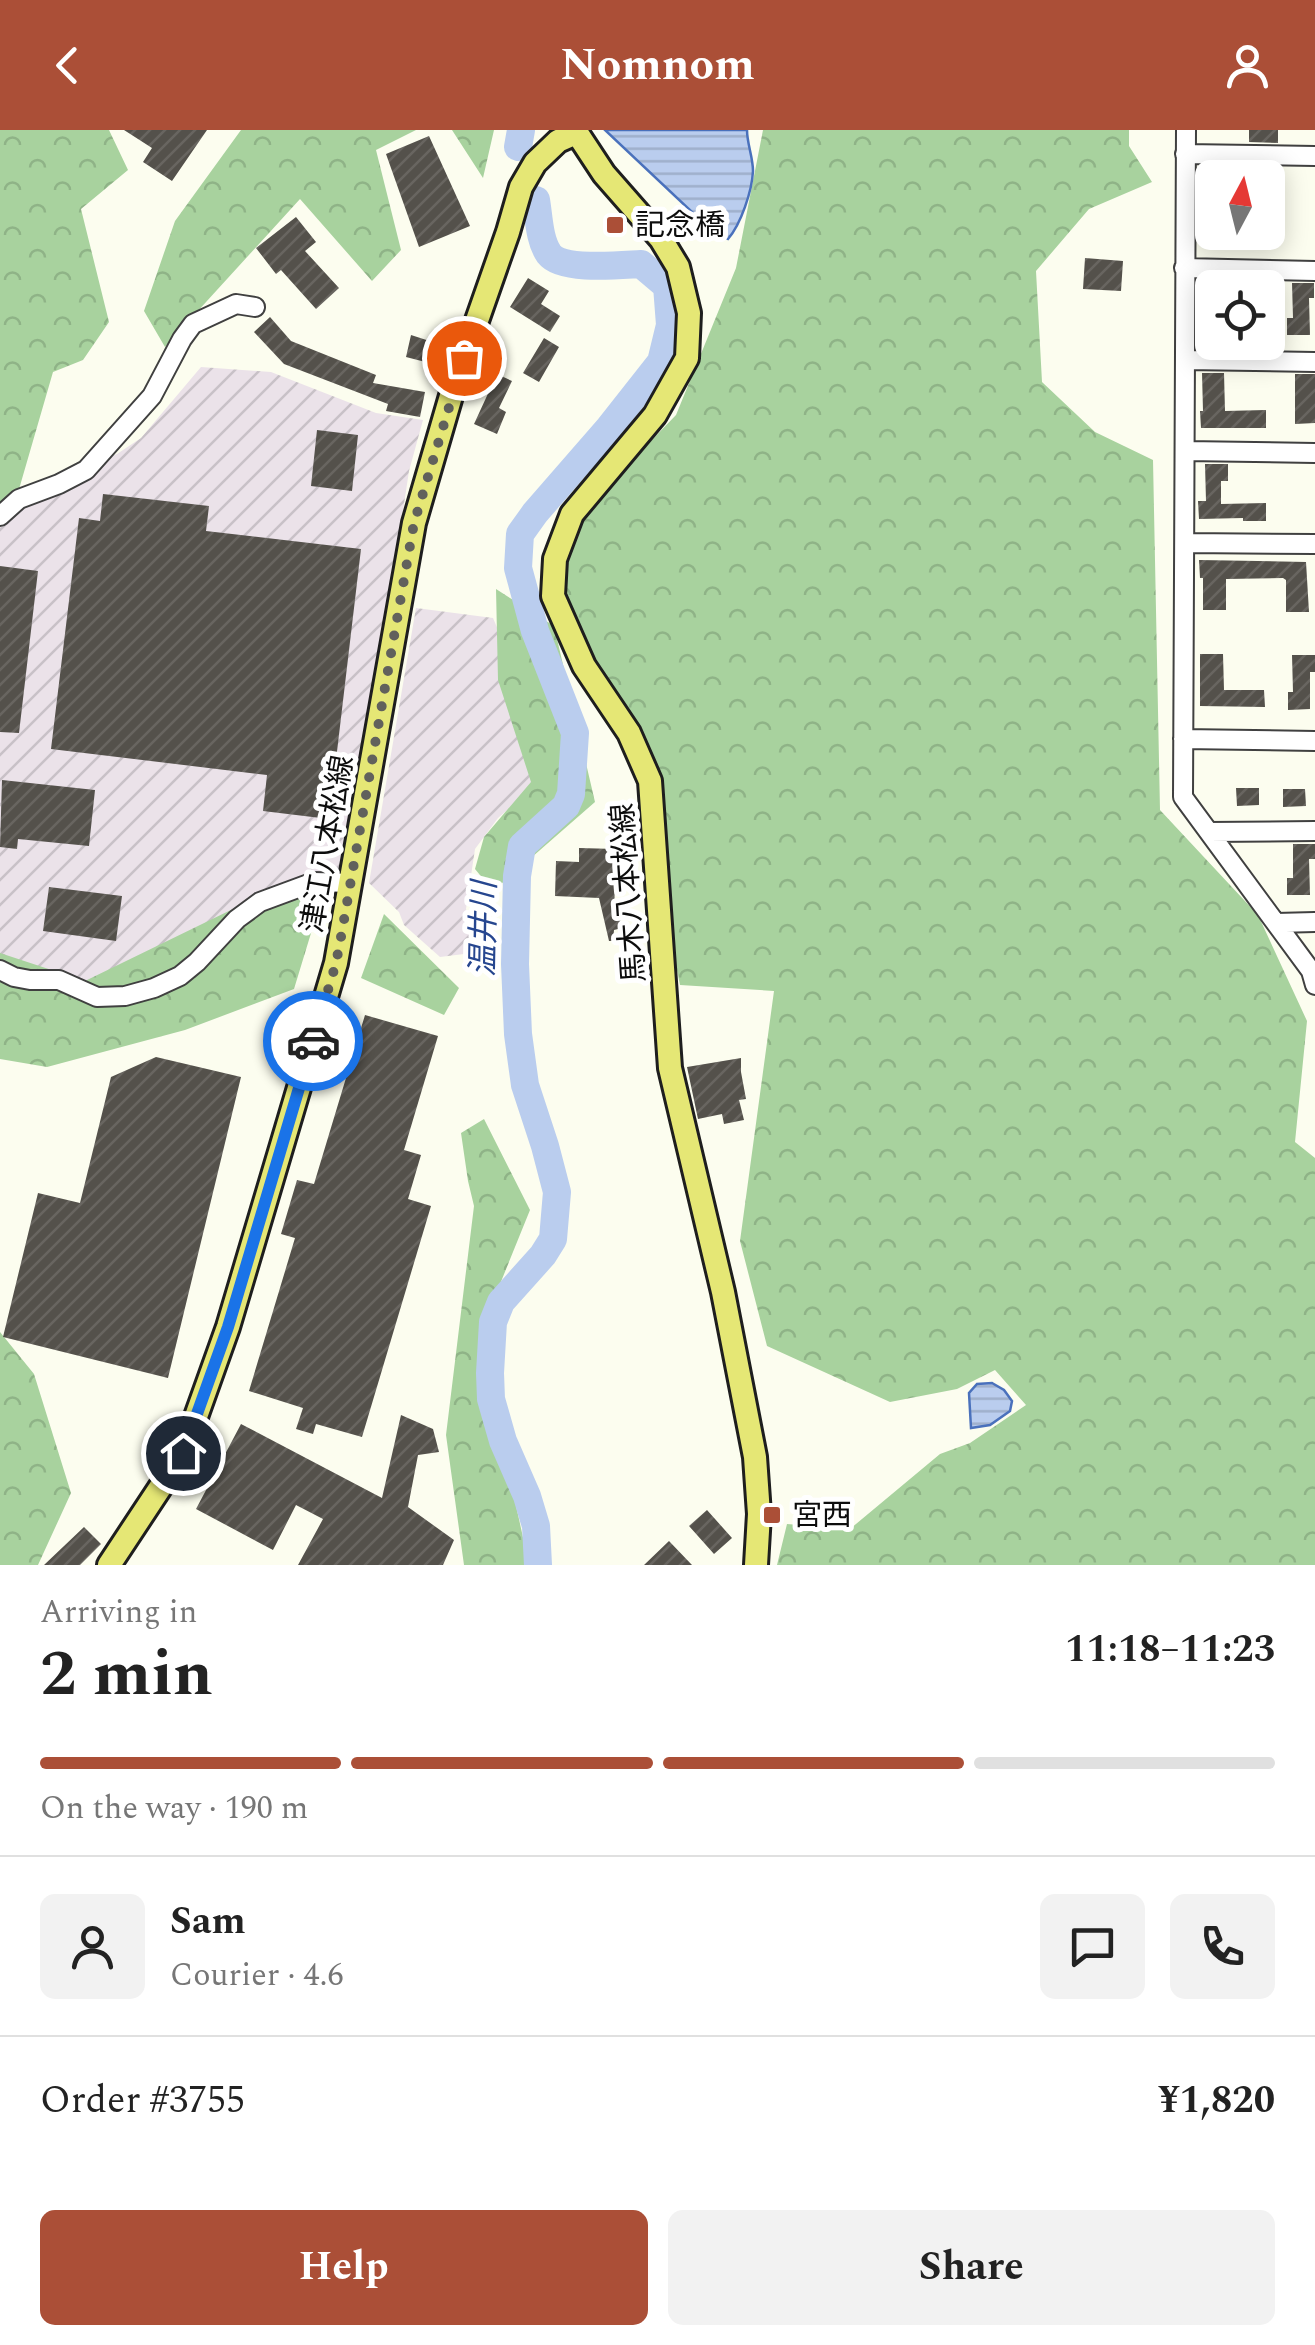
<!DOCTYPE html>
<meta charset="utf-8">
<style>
body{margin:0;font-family:Spectral,"Noto Sans JP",serif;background:#f2f2f2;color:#222;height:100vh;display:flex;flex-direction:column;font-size:38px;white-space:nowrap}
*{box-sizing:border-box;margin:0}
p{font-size:32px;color:#767676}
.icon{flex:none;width:55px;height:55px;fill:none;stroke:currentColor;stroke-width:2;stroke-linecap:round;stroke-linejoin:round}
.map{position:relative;height:1435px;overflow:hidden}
.side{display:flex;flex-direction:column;background:#fff;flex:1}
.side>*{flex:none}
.needle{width:65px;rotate:7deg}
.tools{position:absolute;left:1195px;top:30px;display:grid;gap:20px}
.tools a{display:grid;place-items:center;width:90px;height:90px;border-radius:15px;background:#fff;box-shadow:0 5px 25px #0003;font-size:50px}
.pin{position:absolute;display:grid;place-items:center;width:85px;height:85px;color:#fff;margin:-42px;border:5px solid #fff;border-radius:50%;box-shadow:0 2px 10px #0007}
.courier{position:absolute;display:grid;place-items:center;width:100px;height:100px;margin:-50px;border:8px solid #1a73e8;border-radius:50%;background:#fff;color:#222;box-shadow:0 2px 12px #0007}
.head em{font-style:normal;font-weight:700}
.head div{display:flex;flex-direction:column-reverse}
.head{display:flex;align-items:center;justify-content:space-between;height:170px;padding:0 40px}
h1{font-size:65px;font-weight:700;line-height:75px}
.bar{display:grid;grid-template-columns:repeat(4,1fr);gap:15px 10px;align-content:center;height:120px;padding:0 40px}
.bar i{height:12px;border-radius:8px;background:#e0e0e0}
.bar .current{background:#ab4f37}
.bar p{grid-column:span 4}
.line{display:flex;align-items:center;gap:25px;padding:0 40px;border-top:2px solid #e0e0e0}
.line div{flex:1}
.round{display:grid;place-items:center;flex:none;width:105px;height:105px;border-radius:15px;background:#f2f2f2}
.cta{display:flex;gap:20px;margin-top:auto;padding:20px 40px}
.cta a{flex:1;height:115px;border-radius:15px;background:#ab4f37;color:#fff;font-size:40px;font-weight:700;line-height:115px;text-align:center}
.cta a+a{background:#f2f2f2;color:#222}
header{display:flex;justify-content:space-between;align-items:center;height:130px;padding:0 40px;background:#ab4f37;color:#fff;font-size:45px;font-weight:700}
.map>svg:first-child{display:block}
</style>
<header><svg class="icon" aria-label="back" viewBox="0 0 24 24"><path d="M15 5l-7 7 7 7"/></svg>Nomnom<svg class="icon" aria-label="person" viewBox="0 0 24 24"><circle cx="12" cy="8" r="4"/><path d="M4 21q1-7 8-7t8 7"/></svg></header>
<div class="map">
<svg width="1315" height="1435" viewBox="0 0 1315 1435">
<defs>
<pattern id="industrial-furrows" width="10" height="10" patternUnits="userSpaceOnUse" patternTransform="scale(2.5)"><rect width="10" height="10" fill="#ebe2e9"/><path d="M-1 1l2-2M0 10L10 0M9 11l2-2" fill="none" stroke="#c8c1c7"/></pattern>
<pattern id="forest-crowns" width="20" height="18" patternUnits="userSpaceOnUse" patternTransform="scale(2.5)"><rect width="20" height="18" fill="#a8d29e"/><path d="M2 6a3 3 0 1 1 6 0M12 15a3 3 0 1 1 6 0" fill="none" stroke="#8fb387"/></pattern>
<pattern id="water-rules" width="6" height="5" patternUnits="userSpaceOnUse" patternTransform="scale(2.5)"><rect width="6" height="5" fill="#bacdee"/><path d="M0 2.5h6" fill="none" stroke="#9fafcb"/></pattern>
<pattern id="building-hatch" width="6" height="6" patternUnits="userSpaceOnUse" patternTransform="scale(2.5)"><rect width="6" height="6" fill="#54514b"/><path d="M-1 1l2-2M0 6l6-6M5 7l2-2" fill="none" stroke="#686560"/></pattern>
</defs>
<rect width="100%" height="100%" fill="#fcfdef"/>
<!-- industrial -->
<path fill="url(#industrial-furrows)" d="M201,237L271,242L376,283L423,290L409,341L355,700L339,745L320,742L244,774L104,866L0,836V389L45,353L117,324L141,308Z
M416,478L493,488L520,552L544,649L498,688L475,719L466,779L480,822L440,827L404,795L399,782L369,753Z"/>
<!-- forest -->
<path fill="url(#forest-crowns)" d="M0,0H109L128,40L81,79L109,192L83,230L53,242L15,373H0Z
M241,0H416L376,20L401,120L372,151L300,69L165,217L144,181L175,91Z
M452,0H494L483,48Z
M763,0H1129V16L1152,52L1089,79L1036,141L1042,252L1095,302L1153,330L1160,680L1258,785L1307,891L1295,1012L1315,1028V1435H777L787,1394L850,1399L940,1324L970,1313L1026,1275L995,1240L957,1259L890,1272L767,1216L740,1111L774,861L680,855L656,736L657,634L584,536L559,455L588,376L676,285L736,138Z
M496,459L554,496L595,672L493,761L475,739L484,707L531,652L498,550Z
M284,754L322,767L294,859L185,900L47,937L0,929V823L85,851Z
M384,784L459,858L444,885L361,848Z
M484,989L530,1080L496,1164L498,1293L529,1435H464L446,1305L474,1076L468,1051L461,1003Z
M0,1202L34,1244L71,1363L38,1435H0Z"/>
<!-- water -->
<path fill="url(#water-rules)" stroke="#4a71bc" stroke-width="2.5" d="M605,0H747C747,14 753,27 753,41C752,61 741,94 728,109L711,100Z
M992,1253L1004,1260L1012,1271L1010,1281L990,1295L971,1298L969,1263L977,1254Z"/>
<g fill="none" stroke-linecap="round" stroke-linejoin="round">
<!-- river -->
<path stroke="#bacdee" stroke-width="28" d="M518,17L521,0
M536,70C539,87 539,110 549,124C562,141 620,135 641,134L667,156L670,195L661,232L609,298L535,383L520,404L518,438L535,501L575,603L571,664L566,676L522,716L517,746L515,834L518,904L525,955L545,1016L557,1062L553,1109L543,1125L501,1172L493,1192L490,1243L491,1269L503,1311L527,1366L536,1396L538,1435"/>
</g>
<!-- building -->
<path fill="url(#building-hatch)" d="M124,0H207L172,51L143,32L152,18Z
M1249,0H1278V13L1249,12Z
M429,6L470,96L419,117L386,24Z
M296,87L316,112L305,121L339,158L316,179L281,140L276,144L256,118Z
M1085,128L1123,131L1121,161L1083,159Z
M528,148L549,161L541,174L560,186L550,202L510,177Z
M1292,153H1314V168H1309L1310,205H1287V188H1293Z
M270,187L291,211L376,245L373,253L425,262L420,287L386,281L388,274L284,234L254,202Z
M411,205L445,216L437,235L406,227Z
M544,208L559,217L539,252L523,243Z
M1202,243H1224L1225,281L1266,280V298H1201L1200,281H1203Z
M497,244L512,251L499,278L506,282L497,304L474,294Z
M1295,244H1315V293L1295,294Z
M317,300L358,305L352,361L311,356Z
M1205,334H1228V351H1221V374L1266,373V391H1243V388L1199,389L1198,371H1206Z
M103,364L209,376L206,401L361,419L329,689L263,681L267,645L51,619L79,388L100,391Z
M1199,430L1306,432L1309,482H1286V450L1283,448L1226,449V480H1203V448H1200Z
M0,436L38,441L19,603L0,602Z
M1200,524H1223L1224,560H1264L1265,577L1200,576Z
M1292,525H1315V542H1310V579L1288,580V562H1293Z
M2,650L95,660L89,716L18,709L17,719L0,717Z
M1236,658H1259V675L1237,676Z
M1283,659H1305L1306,676L1283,677Z
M1293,714H1315V729H1309L1310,765H1287V748H1293Z
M579,718L616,719L614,785L619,784L622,798L614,800L613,811H609L599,768L555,766L556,731L579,732Z
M49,757L122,766L116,811L43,801Z
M365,885L438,906L404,1020L421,1025L408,1069L431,1076L362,1307L316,1294L313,1304L296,1299L303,1278L249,1261L295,1108L281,1104L297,1050L314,1054Z
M156,927L241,947L168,1248L3,1207L38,1063L80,1073L111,947Z
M741,928V942L746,969L739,970L744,990L724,994L722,984L698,989L687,937Z
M401,1285L433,1299L439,1322L418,1325L408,1377L454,1410L443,1435H298L323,1389L296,1375L273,1420L196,1379L241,1294L382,1368Z
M707,1380L732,1408L714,1424L689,1396Z
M84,1397L101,1414L80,1435H44Z
M669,1411L692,1435H644Z"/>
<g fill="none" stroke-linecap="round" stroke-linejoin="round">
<defs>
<path id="minor" d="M1186,0L1183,667L1311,841L1315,855
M1185,24L1315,26
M1184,138L1315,141
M1186,230L1315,232
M1186,321L1315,323
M0,386L19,369L59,354L86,340L152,266L182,209L193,194L236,174L255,177
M1185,413L1315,414
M1183,609L1315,611
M1209,702L1315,701
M1276,793L1315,792
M0,840L14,847L30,850H59L97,867L125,866L154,858L180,846L197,832L237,789L260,772L314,752L351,753"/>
<path id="major" d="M575,0L604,44L661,109L678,137L689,183L687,228L655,285L572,384L555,429L553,466L584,536L629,603L650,651L670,938L723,1162L755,1327L759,1384L756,1435
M109,1435L183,1323L228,1197L336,833L414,393L453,259L508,102L521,57L535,33L558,11L576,3"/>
</defs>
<!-- minor casing -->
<use href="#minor" stroke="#404040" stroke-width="22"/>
<!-- major casing -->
<use href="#major" stroke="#1e1e1e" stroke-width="28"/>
<!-- minor -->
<use href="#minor" stroke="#fff" stroke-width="18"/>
<!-- major -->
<use href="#major" stroke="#e5e775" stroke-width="22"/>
</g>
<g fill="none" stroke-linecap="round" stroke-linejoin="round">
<!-- done -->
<path stroke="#61615c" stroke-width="10" stroke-dasharray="0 18" d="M313,911L336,833L341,807L414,393L464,228"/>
<!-- route -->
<path stroke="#1a73e8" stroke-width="12" d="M183,1323L228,1197L313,911"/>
</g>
<!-- markers -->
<g fill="#ab4f37" stroke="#fff" stroke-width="4">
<rect x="605" y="85" width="20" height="20" rx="5"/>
<rect x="762" y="1375" width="20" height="20" rx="5"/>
</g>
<g text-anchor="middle" stroke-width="10" stroke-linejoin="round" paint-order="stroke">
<!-- poi labels -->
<g font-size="30" fill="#0d0d0d" stroke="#fff" text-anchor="start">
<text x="635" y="105">記念橋</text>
<text x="792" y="1395">宮西</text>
</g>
<!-- street labels -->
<g font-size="30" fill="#0d0d0d" stroke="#fff">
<text transform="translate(327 714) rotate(-80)" y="10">津江八本松線</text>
<text transform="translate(628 763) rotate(-94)" y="10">馬木八本松線</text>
</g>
<!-- water labels -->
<g font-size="32" font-style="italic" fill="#26468f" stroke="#fff">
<text transform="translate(483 799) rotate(-89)" y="11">温井川</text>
</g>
</g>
</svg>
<div class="tools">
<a><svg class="needle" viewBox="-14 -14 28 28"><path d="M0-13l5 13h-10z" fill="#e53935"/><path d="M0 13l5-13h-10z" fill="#767676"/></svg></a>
<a><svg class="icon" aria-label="locate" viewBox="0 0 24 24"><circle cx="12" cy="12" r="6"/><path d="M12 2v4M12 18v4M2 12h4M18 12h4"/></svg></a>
</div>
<div class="pin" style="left:464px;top:228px;background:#ea580c"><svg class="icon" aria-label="bag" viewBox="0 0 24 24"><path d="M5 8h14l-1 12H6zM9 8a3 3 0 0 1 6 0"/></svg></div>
<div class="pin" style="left:183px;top:1323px;background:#1f2937"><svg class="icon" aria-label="home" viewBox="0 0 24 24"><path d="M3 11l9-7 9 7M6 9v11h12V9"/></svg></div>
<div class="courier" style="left:313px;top:911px"><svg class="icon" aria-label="car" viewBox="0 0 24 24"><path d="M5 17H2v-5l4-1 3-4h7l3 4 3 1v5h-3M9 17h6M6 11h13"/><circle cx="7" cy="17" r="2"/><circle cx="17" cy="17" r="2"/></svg></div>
</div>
<section class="side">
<div class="head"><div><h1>2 min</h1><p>Arriving in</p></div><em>11:18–11:23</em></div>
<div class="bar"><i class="current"></i><i class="current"></i><i class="current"></i><i></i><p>On the way · 190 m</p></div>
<div class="line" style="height:180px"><a class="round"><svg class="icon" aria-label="person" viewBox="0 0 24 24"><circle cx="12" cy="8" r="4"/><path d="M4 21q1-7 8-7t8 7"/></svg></a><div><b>Sam</b><p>Courier · 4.6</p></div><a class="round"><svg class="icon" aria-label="chat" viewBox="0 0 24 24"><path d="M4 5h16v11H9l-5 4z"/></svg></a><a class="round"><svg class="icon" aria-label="phone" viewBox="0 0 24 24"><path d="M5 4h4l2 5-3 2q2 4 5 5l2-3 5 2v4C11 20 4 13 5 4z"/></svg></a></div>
<div class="line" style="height:130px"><div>Order #3755</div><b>¥1,820</b></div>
<div class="cta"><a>Help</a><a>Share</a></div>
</section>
